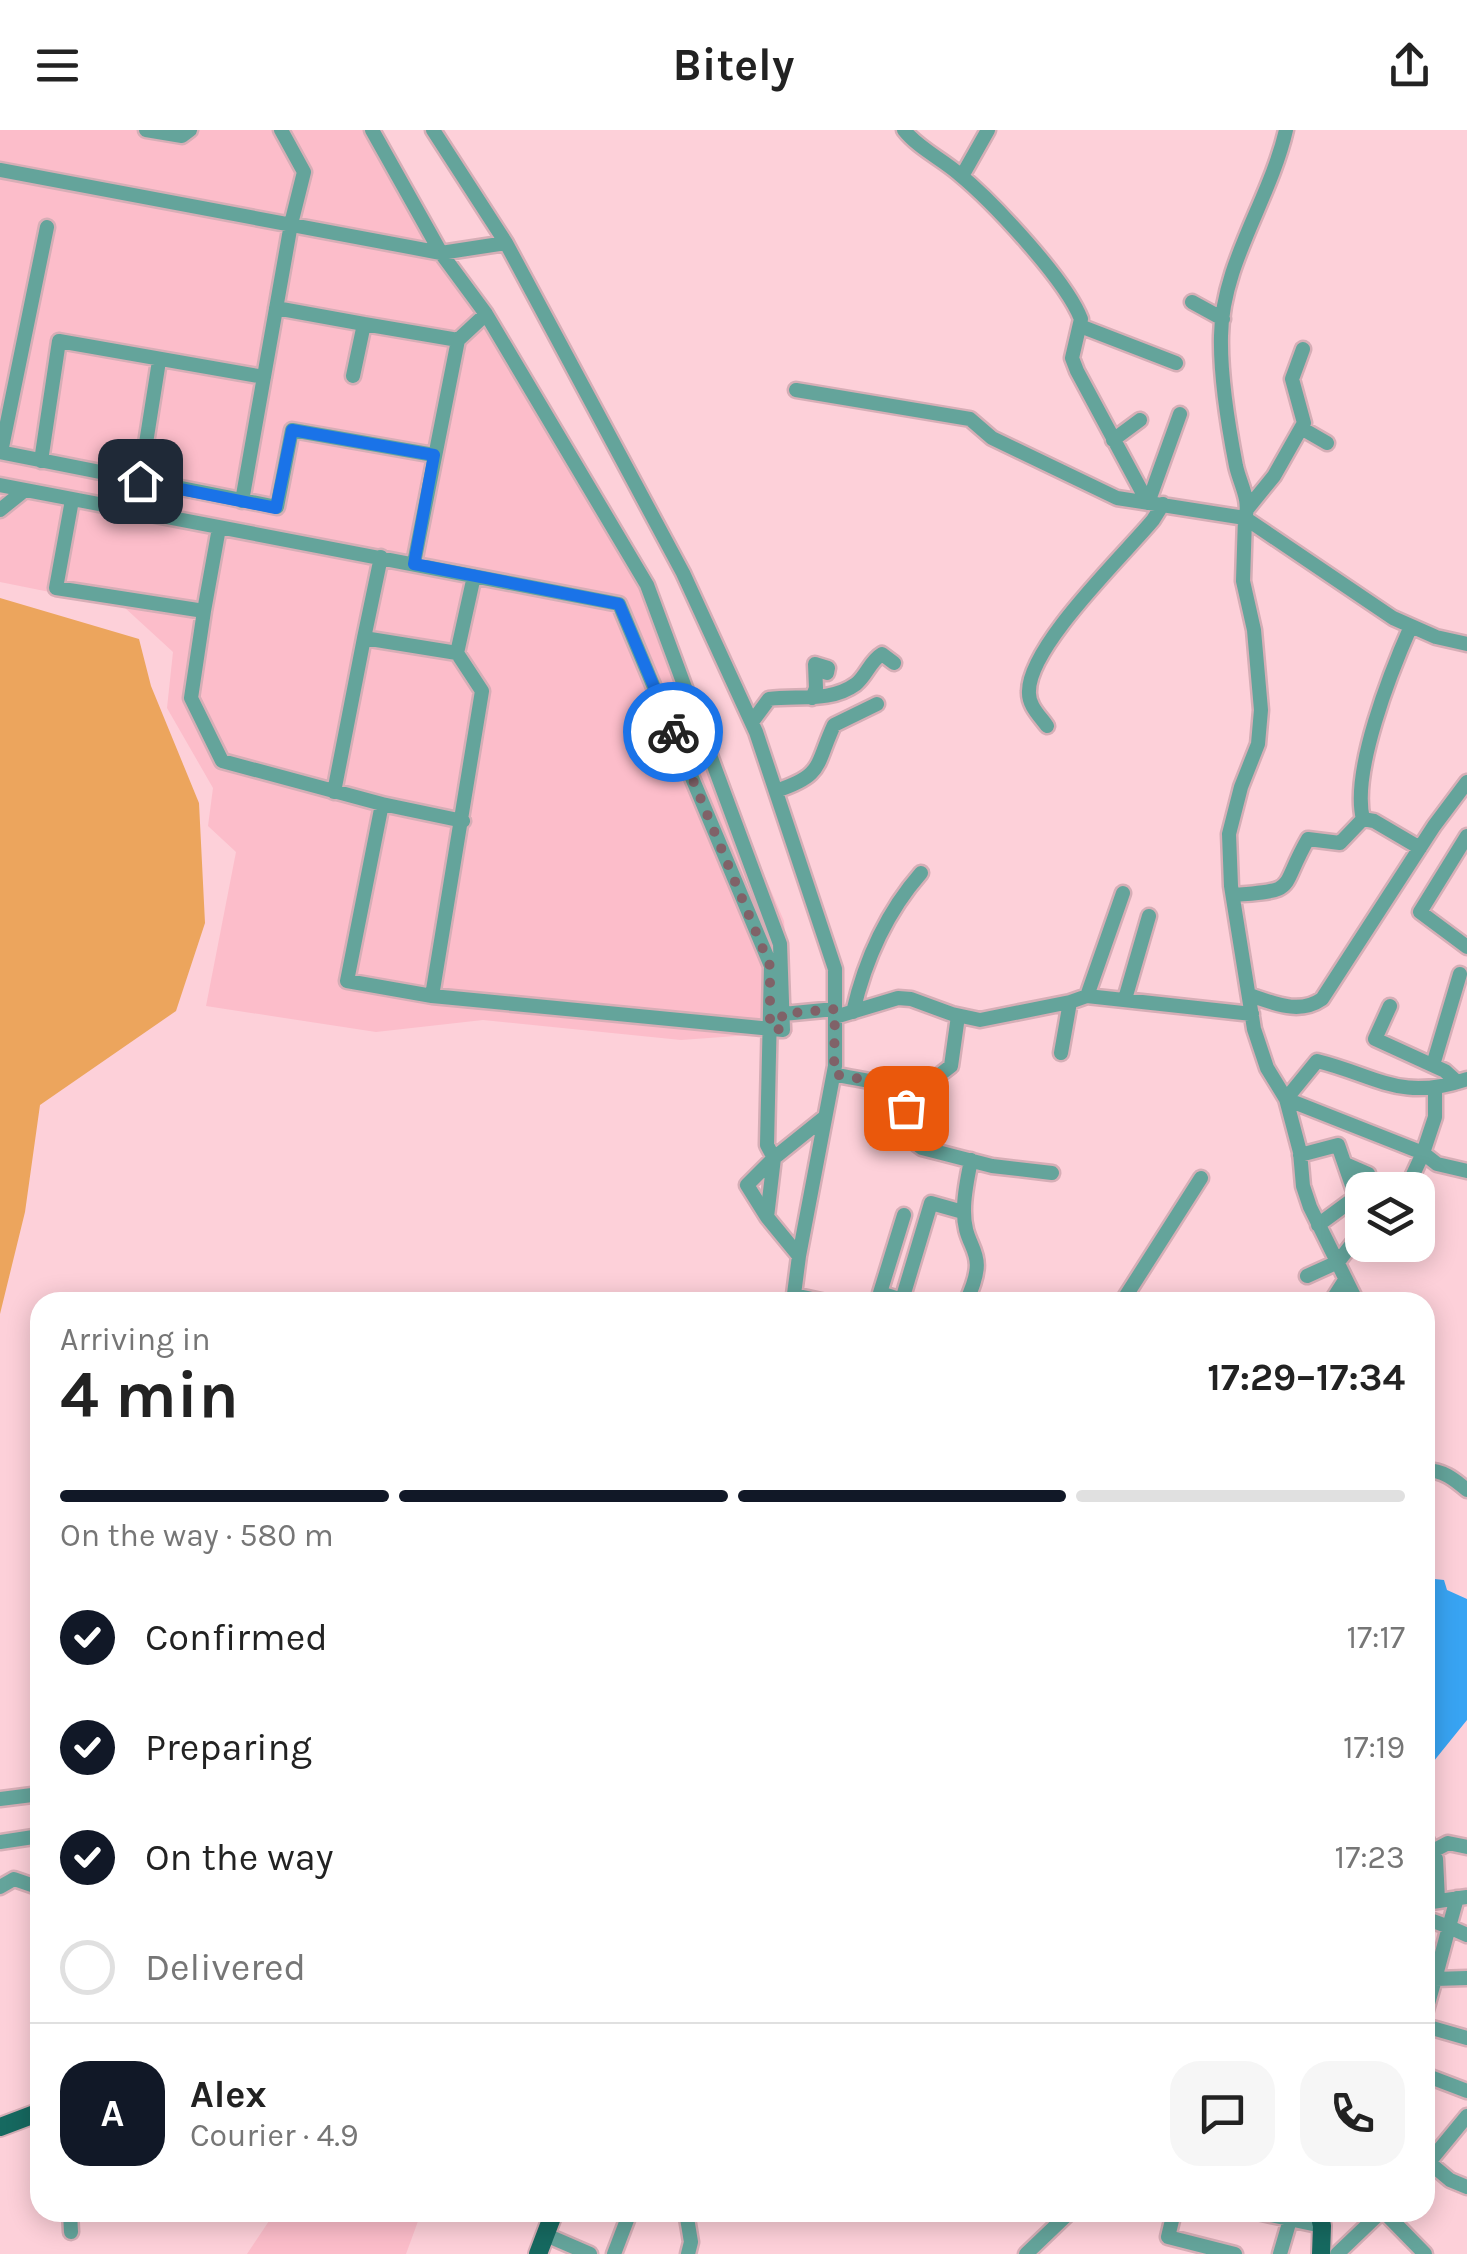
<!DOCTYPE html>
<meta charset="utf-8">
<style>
body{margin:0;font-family:Karla,sans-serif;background:#f6f6f6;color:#222;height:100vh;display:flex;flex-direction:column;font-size:38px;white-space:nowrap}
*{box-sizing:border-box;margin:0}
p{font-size:32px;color:#767676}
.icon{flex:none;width:55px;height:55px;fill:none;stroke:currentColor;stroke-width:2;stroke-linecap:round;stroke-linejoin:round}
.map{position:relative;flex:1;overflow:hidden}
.sheet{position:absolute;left:30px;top:1162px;width:1405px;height:930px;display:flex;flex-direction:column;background:#fff;border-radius:30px;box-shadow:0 5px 25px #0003}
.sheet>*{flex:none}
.buttons{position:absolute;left:1345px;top:1042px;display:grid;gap:20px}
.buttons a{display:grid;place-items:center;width:90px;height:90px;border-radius:20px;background:#fff;box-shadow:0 5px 25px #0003;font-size:50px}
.pin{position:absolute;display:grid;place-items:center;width:85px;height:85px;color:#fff;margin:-42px;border-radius:20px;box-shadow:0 5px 15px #0006}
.courier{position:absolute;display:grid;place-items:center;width:100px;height:100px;margin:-50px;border:8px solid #1a73e8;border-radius:50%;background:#fff;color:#222;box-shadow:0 2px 12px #0007}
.headline em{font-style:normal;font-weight:700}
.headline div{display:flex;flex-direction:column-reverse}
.headline{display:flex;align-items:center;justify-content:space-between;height:170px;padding:0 30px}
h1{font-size:65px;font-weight:700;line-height:75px}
.bar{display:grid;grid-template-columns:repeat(4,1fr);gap:15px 10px;align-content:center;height:120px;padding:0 30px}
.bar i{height:12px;border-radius:8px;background:#e0e0e0}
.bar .selected{background:#111827}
.bar p{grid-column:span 4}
.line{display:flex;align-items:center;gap:25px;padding:0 30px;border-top:2px solid #e0e0e0}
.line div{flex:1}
.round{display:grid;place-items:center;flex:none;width:105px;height:105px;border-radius:30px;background:#f6f6f6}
ol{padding:0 30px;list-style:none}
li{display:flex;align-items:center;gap:30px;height:110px}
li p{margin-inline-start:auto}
li .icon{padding:10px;border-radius:50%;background:#111827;color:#fff;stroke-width:4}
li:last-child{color:#767676}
li i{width:55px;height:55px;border:5px solid #e0e0e0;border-radius:50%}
header{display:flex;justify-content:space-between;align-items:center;height:130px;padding:0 30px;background:#fff;font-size:45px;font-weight:700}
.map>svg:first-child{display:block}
</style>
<header><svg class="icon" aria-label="menu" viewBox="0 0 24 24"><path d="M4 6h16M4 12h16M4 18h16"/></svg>Bitely<svg class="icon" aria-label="share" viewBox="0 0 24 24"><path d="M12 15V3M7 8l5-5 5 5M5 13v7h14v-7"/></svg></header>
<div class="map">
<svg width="1467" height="2124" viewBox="0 0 1467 2124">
<rect width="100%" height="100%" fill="#fdd0d9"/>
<!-- built -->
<path fill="#fcbdca" d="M0,0H378L577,333L646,469L784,791L793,902L681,910L483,890L376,902L206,876L236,722L208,696L213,658L167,578L173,522L124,477L0,452Z
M275,2082H421V2083L406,2124H247Z"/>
<!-- green -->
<path fill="#eca55d" d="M0,468L139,509L151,556L199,673L205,793L176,881L40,975L25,1082L0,1184Z"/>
<!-- water -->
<path fill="#38a4f3" d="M1425,1448L1444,1450L1447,1460L1467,1469V1590L1425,1642Z"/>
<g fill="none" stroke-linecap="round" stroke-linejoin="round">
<defs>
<path id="minor" d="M146,0L182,6L190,0
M372,0L441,123L486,184L647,455L780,814L783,900L432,866L347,851L382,674L463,691
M433,0L506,113L683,443L756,602L835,839V936L799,1126L793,1172
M904,0C918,18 942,29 959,44C993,72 1066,150 1081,189L1072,228L1077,241L1148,373
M0,40L441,123L506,113
M962,46L988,0
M1192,172L1223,189
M276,178L364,194
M1080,196L1176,233
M353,246L364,194L458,210
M796,260L970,289L992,308L1117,368L1245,388C1251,371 1240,354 1236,336C1228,295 1220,248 1221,206C1222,133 1270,70 1286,0
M1301,298L1327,313
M1113,310L1140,290
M0,322L277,377L292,300L434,325
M1,322L47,97
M41,331L59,211L264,247
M140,351L159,231
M0,355L619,474L771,836L767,1015L774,1028L767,1087
M72,370L56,458L204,481L191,568L222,631L382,674
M242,371L291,94L304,42L281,0
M1148,373L1180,284
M1248,378L1274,346L1304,293L1292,249L1303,219
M0,380L25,360
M414,433L458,210L486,184
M204,481L219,398
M364,508L381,427
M812,568L816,558L815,534L828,538L827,543
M752,592L769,569C797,565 830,573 856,554C867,545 870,531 882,524L894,533
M1047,596C1039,585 1028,575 1029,561C1029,516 1123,426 1153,390L1163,374
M776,661C824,645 815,636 834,595L877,574
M334,662L364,508L457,523
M1363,689C1351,642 1391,541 1411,496
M1467,706L1420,782L1467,817
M1233,765C1300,760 1278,761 1308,709L1340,713L1363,689L1374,691L1420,718
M1249,865C1274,873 1299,885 1322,869L1434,696L1467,652
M432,866L482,561L457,523L474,446
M1087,866L1123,763
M1125,869L1149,786
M1390,876L1375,909L1445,941L1457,952
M853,882C865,830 886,783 921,743
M783,884L835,879
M835,887L898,868L911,869L952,884L980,890L1070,872
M1061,923L1070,872L1087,866L1252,884
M1433,935L1460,844
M834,944C852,949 874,950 890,957C919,970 891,998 922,1018L992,1036L1052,1043
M1435,960V987L1423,1023L1437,1034L1467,1041
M898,963L929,953L951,936L958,886
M1300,1025L1338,1015L1356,1067L1318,1095
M1345,1034L1368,1044L1367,1052L1356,1067L1362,1068
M1406,1060L1423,1023L1286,969L1317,931C1378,946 1400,972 1467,949
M904,1085L880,1163L902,1170L931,1073L963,1082
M799,1126L767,1087L747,1055L774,1028L825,987
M1307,1146L1338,1132L1362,1101
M794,1165L826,1172
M966,1172C992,1116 963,1124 964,1079C964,1063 968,1046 971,1030
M1122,1172L1201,1048
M1331,1172L1345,1150
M1357,1172L1310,1077L1303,1056L1300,1022L1286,969L1267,938L1254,899L1231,756L1229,704L1241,657L1258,614L1261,580L1254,500L1243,451L1245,388L1393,488L1436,507L1467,514
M1425,1340C1443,1340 1454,1349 1467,1360
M0,1669L40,1664
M1425,1707L1436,1729L1438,1770
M0,1712L40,1706
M1426,1720L1431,1722L1448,1713L1467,1717
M0,1757L14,1749L40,1758
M1457,1768L1449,1797L1467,1805
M1425,1773L1467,1767
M1425,1788L1449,1797L1435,1849L1425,1850
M1425,1884L1435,1849L1467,1848
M1425,1896L1467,1908
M1425,1945L1467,1961
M1425,2029L1450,2050L1467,2057
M1425,2037L1467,1986
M70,2082L71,2102
M686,2082L691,2112L688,2124
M1174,2082L1168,2107L1235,2124
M1257,2082L1322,2096
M1384,2082L1425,2124
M546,2105L590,2124
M614,2124L630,2082
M1026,2124L1070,2082
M1280,2124L1292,2083
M1337,2124L1381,2082"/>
<path id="major" d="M0,1997L40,1982
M1319,2082L1322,2096L1321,2124
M538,2124L554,2082"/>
</defs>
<!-- minor casing -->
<use href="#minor" stroke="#d6aeb6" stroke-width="19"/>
<!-- major casing -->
<use href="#major" stroke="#d6aeb6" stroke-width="22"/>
<!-- minor -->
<use href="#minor" stroke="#64a49b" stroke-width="14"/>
<!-- major -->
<use href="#major" stroke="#166960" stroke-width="18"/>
</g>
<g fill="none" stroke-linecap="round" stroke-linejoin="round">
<!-- done -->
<path stroke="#806268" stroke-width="10" stroke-dasharray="0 18" d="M673,602L770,836V898L783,900L782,884L835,879L834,944C859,950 897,950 906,978"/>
<!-- route -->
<path stroke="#1a73e8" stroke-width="12" d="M140,351L276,378L292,300L434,325L414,434L619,474L673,602"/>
</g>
</svg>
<div class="buttons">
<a><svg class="icon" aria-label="layers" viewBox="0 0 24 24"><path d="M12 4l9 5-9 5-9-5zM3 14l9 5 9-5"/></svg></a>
</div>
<div class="pin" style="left:906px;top:978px;background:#ea580c"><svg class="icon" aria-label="bag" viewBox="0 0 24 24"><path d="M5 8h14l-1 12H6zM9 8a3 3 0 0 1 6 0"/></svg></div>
<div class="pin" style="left:140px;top:351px;background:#1f2937"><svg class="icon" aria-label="home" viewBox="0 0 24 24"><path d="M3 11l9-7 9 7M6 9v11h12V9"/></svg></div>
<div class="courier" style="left:673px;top:602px"><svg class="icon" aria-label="bike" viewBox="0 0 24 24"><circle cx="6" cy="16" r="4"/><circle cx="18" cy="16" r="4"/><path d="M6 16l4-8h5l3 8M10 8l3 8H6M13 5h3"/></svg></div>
<section class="sheet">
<div class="headline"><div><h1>4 min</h1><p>Arriving in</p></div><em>17:29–17:34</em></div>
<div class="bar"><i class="selected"></i><i class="selected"></i><i class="selected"></i><i></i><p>On the way · 580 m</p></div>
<ol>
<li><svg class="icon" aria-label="check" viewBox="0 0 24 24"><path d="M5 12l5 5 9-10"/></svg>Confirmed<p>17:17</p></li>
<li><svg class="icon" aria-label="check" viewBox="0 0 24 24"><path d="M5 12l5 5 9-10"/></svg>Preparing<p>17:19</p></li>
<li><svg class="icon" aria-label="check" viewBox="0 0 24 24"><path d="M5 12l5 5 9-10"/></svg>On the way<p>17:23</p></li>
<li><i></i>Delivered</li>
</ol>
<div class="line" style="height:180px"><b class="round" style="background:#111827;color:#fff">A</b><div><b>Alex</b><p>Courier · 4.9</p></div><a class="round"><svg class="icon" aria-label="chat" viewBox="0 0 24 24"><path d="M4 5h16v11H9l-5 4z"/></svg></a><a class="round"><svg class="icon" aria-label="phone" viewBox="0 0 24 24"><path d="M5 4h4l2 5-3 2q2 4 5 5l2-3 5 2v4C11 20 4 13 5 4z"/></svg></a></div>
</section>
</div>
